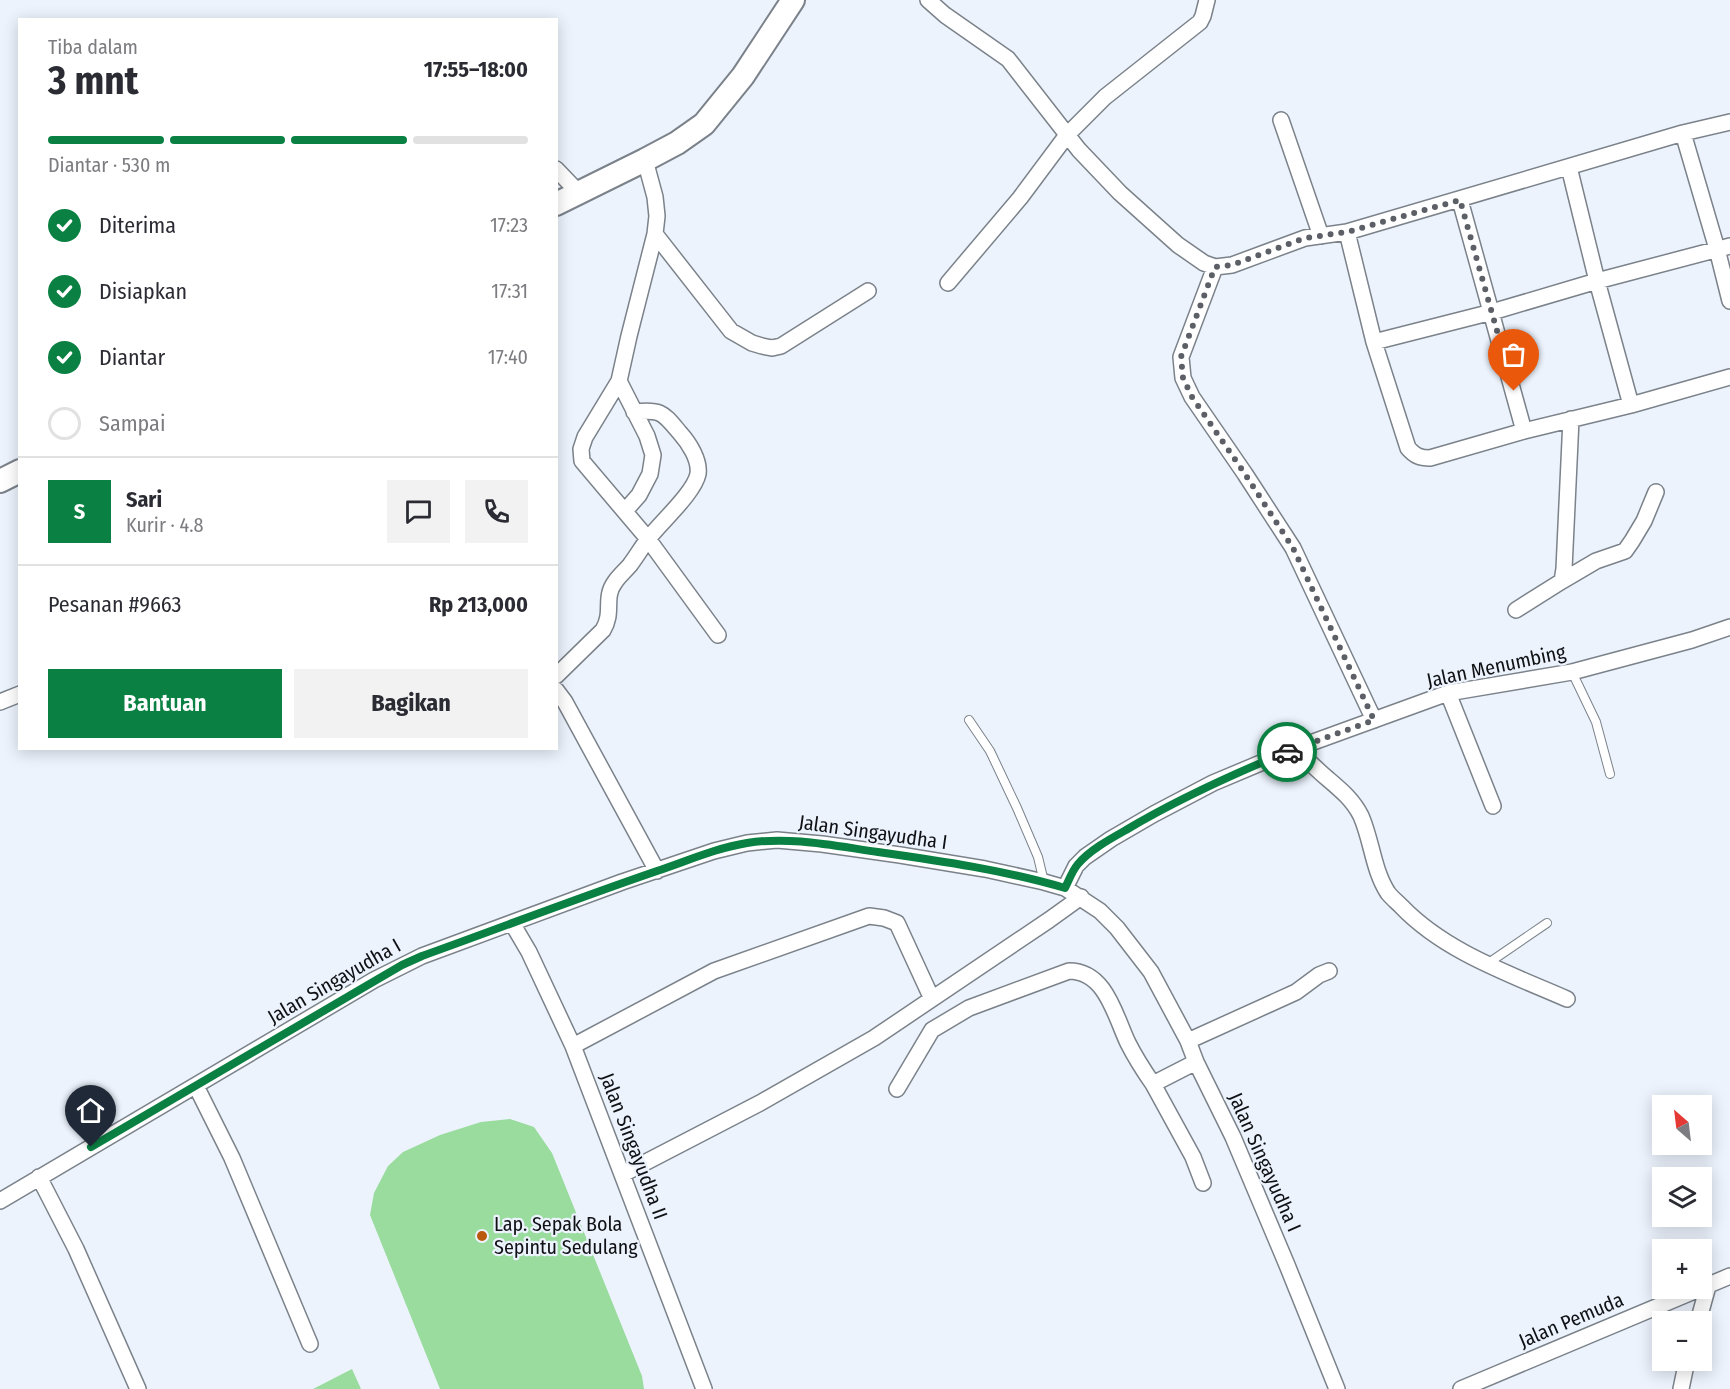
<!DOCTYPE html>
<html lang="id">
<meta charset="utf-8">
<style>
body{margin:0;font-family:"Fira Sans Condensed",sans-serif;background:#f2f2f3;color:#2b2b33;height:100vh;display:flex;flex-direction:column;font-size:22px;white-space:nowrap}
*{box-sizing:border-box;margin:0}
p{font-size:20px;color:#7c7c81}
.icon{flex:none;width:33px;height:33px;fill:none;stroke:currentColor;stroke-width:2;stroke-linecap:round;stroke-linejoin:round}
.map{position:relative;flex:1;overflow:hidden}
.details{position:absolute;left:18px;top:18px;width:540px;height:732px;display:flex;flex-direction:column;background:#fff;border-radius:0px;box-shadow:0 3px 15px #0003}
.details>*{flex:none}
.needle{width:39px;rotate:332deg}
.buttons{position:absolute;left:1652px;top:1095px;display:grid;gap:12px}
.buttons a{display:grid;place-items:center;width:60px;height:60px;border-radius:0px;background:#fff;box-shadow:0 3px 15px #0003;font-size:30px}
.pin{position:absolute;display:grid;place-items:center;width:51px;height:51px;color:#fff;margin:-62px -26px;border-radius:50% 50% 50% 0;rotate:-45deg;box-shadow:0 0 6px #0007}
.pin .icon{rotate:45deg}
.courier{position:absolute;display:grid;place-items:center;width:60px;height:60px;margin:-30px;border:4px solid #0b8043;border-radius:50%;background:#fff;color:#222;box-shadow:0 2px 8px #0007}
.summary em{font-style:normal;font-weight:700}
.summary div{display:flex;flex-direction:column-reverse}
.summary{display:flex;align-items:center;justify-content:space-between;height:102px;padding:0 30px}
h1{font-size:39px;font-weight:700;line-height:45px}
.bar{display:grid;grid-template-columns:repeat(4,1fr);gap:9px 6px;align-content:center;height:72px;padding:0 30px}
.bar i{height:8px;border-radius:4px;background:#e1e1e2}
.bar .on{background:#0b8043}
.bar p{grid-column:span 4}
.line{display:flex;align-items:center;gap:15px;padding:0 30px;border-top:2px solid #e1e1e2}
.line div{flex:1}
.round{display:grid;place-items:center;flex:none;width:63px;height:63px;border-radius:0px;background:#f2f2f3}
ol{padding:0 30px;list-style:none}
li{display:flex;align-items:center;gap:18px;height:66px}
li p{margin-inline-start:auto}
li .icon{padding:6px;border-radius:50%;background:#0b8043;color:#fff;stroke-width:4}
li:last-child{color:#7c7c81}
li i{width:33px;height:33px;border:3px solid #e1e1e2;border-radius:50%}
.action{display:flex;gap:12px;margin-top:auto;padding:12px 30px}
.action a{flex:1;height:69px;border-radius:0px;background:#0b8043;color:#fff;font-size:24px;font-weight:700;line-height:69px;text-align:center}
.action a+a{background:#f2f2f3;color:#2b2b33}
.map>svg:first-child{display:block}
</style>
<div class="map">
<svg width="1730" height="1389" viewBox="0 0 1730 1389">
<rect width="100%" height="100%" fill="#ecf3fd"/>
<!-- green -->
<path fill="#99dc9e" d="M510,1119L534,1127L552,1153L642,1376L644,1389H440L370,1215L374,1193L388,1166L403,1152L440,1135L481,1122Z
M352,1369L361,1389H313Z"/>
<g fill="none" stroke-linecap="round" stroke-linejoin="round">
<defs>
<path id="lane" d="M1572,672L1596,722L1610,774
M969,720L990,751L1017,808L1038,857L1044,882
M1487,964L1547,923"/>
<path id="street" d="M928,0L945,15L1008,59L1079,150L1120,193L1178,245L1204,263L1215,267L1232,265L1305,238L1347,232L1374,342L1408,448C1415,456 1420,458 1430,458L1524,431L1631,405L1730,377
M1281,120L1321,236
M1683,133L1717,249L1730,301
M645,160L655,197L657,216L655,234L629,336L619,381L585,437L581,449L582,461L648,539L718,635
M1569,167L1597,281L1631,405
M556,169L579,193
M1460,200L1524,431
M1347,232L1683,133L1730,122
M655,234L731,331L752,343L762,346L772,348L781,346L868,291
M1215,267L1181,357L1183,378L1192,397L1245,474L1293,548L1374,720
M948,283L1020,198L1067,135L1105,97L1200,22L1203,16L1207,0
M1374,342L1492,312L1597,281L1730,246
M619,381L647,436L653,455L650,474L639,495L625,511
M1562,581L1596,561L1625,551L1632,541L1644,521L1656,492
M1516,610L1562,581L1564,569L1571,419
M556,676L603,630C614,612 603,598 615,582C619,576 625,571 630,565C636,557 642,547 648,539C661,522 694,493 698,474C700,460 689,443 680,433C663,413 662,409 634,412
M556,690L565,702L657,871
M1448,693L1493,806
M0,702L20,694
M1294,749C1306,758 1316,769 1328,779C1341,790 1353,800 1361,816C1372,841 1373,870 1388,893C1392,898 1397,902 1401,906C1445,952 1510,974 1567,999
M1065,888L1076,866L1085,857L1111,839L1154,814L1213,783L1294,749L1448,693L1572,672L1692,640L1730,627
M512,923L529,952L573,1046L704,1389
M1188,1041L1296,992L1319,975L1329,971
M573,1046L714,971L869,916L884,918L897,923L932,999
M1153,1084L1193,1157L1203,1183
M196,1086L232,1158L310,1344
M897,1089L932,1030L969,1008L1069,971C1106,971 1115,1016 1128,1043C1135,1057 1144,1071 1153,1084L1196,1062
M623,1174L760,1103L874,1038L1049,920L1081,897
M39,1177L76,1249L138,1389
M0,1201L374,980L422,956L622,882L714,851L747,843L777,840L822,844L900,855L985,869L1044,882L1065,888L1100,911L1117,928L1151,972L1188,1041L1196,1062L1233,1137L1287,1265L1337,1389
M1698,1322L1708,1286
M1461,1389L1730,1276
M1681,1389L1687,1360"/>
<path id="secondary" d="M556,204L645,160L677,143L704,124L743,76L793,0
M0,481L20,471"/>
</defs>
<!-- lane casing -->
<use href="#lane" stroke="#7b828a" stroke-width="10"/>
<!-- street casing -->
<use href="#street" stroke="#7b828a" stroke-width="18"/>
<!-- secondary casing -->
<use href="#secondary" stroke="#7b828a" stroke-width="26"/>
<!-- lane -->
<use href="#lane" stroke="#fff" stroke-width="8"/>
<!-- street -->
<use href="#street" stroke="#fff" stroke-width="15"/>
<!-- secondary -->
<use href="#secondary" stroke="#fff" stroke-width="22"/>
</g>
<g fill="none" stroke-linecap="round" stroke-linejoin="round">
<!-- done -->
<path stroke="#5c6066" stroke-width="6" stroke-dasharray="0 10.8" d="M1287,752L1374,720L1293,548L1245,474L1192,397L1183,378L1181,357L1215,267L1232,265L1305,238L1347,232L1460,200L1514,391"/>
<!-- route -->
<path stroke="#0b8043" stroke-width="8" d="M91,1147L402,965L422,956C500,928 578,898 657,871C687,861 716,848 747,843C791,836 835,846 878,852C941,861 1004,870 1065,888C1069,880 1072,871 1078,864C1090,850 1110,839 1126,830C1178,799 1231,775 1287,752"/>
</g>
<!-- markers -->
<circle fill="#b8590f" stroke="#ecf3fd" stroke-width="2" cx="482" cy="1236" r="6"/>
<g text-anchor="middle" stroke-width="4.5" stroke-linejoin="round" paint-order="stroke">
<!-- street labels -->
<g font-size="20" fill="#0f1114" stroke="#ecf3fd">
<text transform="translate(1496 666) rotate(-12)" y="7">Jalan Menumbing</text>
<text transform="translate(873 832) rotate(8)" y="7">Jalan Singayudha I</text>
<text transform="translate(334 981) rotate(-30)" y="7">Jalan Singayudha I</text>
<text transform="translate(634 1146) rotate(69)" y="7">Jalan Singayudha II</text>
<text transform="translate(1265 1162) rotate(66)" y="7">Jalan Singayudha I</text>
<text transform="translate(1571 1320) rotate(-23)" y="7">Jalan Pemuda</text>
</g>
<!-- poi labels -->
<g font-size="20" fill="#0f1114" stroke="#ecf3fd" text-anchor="start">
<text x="494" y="1231">Lap. Sepak Bola<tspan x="494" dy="23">Sepintu Sedulang</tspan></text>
</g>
</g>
</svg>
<div class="buttons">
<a><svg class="needle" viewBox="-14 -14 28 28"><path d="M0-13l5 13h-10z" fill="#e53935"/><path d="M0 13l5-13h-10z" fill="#7c7c81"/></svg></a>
<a><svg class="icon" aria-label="layers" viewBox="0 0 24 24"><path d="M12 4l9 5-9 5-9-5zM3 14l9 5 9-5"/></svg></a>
<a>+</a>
<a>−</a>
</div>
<div class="pin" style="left:1514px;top:391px;background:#ea580c"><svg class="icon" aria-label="bag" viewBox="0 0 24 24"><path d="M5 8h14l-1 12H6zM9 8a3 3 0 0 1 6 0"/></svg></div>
<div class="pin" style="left:91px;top:1147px;background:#1f2937"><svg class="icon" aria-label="home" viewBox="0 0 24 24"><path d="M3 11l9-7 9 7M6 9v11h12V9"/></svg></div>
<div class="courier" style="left:1287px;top:752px"><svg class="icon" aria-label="car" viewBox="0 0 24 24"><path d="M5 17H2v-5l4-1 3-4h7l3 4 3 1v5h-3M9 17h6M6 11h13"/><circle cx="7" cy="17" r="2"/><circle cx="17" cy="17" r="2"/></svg></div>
<section class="details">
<div class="summary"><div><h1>3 mnt</h1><p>Tiba dalam</p></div><em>17:55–18:00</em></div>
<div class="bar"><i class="on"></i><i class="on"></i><i class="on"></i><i></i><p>Diantar · 530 m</p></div>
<ol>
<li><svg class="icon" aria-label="check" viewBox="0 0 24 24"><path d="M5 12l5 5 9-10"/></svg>Diterima<p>17:23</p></li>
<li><svg class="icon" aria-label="check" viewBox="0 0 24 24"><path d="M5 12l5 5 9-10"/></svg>Disiapkan<p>17:31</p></li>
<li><svg class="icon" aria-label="check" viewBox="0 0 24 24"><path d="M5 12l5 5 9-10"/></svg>Diantar<p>17:40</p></li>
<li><i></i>Sampai</li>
</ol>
<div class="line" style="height:108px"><b class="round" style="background:#0b8043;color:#fff">S</b><div><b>Sari</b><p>Kurir · 4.8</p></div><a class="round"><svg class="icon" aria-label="chat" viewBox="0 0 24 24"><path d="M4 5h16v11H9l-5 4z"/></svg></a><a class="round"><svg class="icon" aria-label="phone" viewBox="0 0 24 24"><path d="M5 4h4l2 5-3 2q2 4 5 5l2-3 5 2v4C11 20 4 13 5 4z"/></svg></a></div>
<div class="line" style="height:78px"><div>Pesanan #9663</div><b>Rp 213,000</b></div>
<div class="action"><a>Bantuan</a><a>Bagikan</a></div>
</section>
</div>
